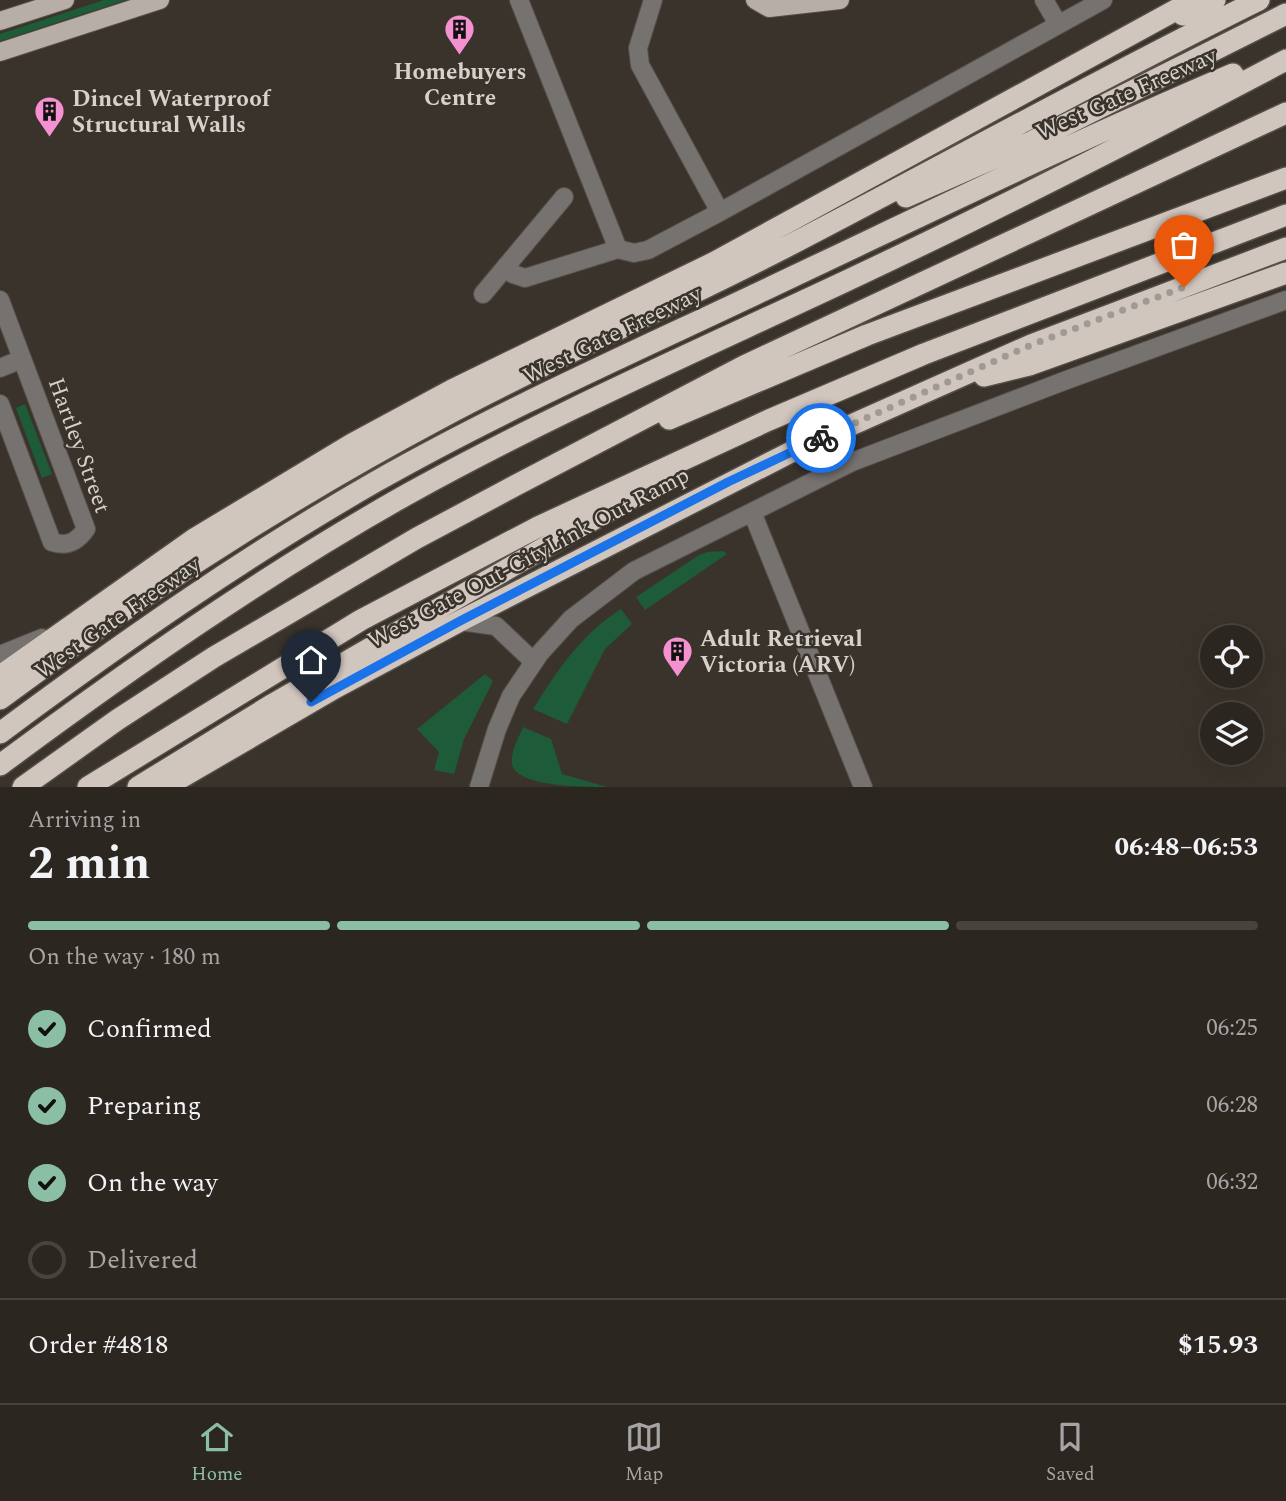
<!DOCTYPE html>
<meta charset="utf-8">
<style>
body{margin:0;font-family:Spectral,serif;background:#342e29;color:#f1f3f6;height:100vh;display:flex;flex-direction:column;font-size:26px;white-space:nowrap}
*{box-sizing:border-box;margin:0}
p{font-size:23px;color:#a6a5a5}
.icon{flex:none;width:38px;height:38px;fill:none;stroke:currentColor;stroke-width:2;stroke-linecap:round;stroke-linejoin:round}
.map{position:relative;height:787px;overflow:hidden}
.side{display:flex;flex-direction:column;background:#2c2620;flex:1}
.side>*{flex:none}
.buttons{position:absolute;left:1200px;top:625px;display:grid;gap:14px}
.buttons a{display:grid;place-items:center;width:63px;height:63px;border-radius:50%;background:#2c2620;box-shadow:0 7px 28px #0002,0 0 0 2px #48433e;font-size:35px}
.pin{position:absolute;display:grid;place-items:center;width:60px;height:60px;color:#fff;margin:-72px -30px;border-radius:50% 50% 50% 0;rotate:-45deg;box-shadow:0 0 7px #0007}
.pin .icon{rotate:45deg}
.courier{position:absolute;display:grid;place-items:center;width:70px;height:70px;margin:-35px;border:5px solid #1a73e8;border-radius:50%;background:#fff;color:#222;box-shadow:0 2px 9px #0007}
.headline em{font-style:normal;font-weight:700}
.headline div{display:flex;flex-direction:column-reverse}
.headline{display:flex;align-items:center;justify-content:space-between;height:119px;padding:0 28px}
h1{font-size:46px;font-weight:700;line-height:52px}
.bar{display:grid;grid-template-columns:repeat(4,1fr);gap:10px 7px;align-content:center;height:84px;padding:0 28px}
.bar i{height:9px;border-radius:5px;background:#48433e}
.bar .on{background:#8abfa5}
.bar p{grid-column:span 4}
.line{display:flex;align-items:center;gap:18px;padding:0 28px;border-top:2px solid #48433e}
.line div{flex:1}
ol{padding:0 28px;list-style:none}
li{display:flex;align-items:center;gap:21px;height:77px}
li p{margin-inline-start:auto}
li .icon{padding:7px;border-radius:50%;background:#8abfa5;color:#111;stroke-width:4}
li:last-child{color:#a6a5a5}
li i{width:38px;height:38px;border:4px solid #48433e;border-radius:50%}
.tab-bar{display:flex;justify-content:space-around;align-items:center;height:98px;border-top:2px solid #48433e;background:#2c2620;font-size:19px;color:#a6a5a5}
.tab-bar a{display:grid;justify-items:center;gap:4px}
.tab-bar .on{color:#8abfa5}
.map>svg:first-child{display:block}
</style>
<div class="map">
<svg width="1286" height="787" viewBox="0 0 1286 787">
<rect width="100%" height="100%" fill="#3a332b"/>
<!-- green -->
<path fill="#1e5b38" d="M104,0H126L0,41V34Z
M25,404L52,474L42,478L16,408Z
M723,551L727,554L645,610L636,597L699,555L707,552Z
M621,609L632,624L605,649L567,724L533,709C557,671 582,633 621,609Z
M485,674L493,681L464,739L454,774L434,770L439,752L417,729Z
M523,727L551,739L562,774L607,787C584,787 516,787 512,764C510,752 519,737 523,727Z"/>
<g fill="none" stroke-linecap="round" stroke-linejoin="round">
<defs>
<path id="minor" d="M519,0L618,249
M653,0L638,48L640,65L720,212L1103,0
M1044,0L1058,24
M506,266L513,274L525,278L618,249L634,253L648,250L720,212
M483,294L564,197
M0,300L86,529C77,542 67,547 52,542L0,404
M0,368L22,359
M752,512L863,787
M460,621L496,626L534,662
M0,655L42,638
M479,787L497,729L511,696L540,653L571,619L634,571L852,462L1064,381L1286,300"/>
<path id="major" d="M755,0L769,8L840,0
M0,21L65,0
M0,52L160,0"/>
<path id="highway" d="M1183,15L1215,0
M906,197L1033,141L1286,14
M984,376L1029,365L1286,273
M669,419L867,335L1286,178
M0,676L194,539L352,444L452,390L715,262L1194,0
M0,699C140,595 285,501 439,419C554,357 674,305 790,245C946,164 1101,78 1259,0
M0,733C121,643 244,557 375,482C509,406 652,344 792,277C938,208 1084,137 1233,74
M0,765C131,668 264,575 406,495C548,416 697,351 844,282C993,212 1140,137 1286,60
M23,787L117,720L214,657L417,538L522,482L744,366L1286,113
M88,787L361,620L538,527L769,420L924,354L1286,215
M138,787L273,704L636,495
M165,787L335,688L460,621L795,450L1031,345L1286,248"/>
</defs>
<!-- minor casing -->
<use href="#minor" stroke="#564f48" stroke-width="20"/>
<!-- major casing -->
<use href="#major" stroke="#564f48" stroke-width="20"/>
<!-- highway casing -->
<use href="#highway" stroke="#564f48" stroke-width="24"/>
<!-- minor -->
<use href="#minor" stroke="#76726f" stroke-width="18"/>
<!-- major -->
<use href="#major" stroke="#b7aea8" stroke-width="18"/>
<!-- highway -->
<use href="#highway" stroke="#d1c6be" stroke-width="21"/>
</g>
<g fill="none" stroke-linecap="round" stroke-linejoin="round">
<!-- done -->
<path stroke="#9f9a94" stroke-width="7" stroke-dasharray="0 12.6" d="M821,438L1031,345L1184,287"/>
<!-- route -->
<path stroke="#1a73e8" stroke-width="9" d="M311,702L460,621L728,482L821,438"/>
</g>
<!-- icons -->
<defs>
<symbol id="building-pin" viewBox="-11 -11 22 30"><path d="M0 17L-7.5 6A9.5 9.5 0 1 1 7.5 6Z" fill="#f590d1" stroke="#3a332b"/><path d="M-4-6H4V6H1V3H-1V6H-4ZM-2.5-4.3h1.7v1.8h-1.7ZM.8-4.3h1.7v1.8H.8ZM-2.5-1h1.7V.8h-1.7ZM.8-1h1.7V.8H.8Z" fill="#111"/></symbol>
</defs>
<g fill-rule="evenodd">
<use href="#building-pin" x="442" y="12" width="35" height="47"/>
<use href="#building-pin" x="32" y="94" width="35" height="47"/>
<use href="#building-pin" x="660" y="634" width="35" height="47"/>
</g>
<g text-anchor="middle" stroke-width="5" stroke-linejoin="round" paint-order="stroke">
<!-- poi labels -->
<g font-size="23" font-weight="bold" fill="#d6d1cc" stroke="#3a332b" text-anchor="start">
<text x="460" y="79" text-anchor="middle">Homebuyers<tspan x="460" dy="26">Centre</tspan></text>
<text x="72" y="106">Dincel Waterproof<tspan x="72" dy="26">Structural Walls</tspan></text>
<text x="700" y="646">Adult Retrieval<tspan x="700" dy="26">Victoria (ARV)</tspan></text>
</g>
<!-- street labels -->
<g font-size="23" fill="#d6d1cc" stroke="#3a332b">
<text transform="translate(1126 93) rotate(-24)" y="8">West Gate Freeway</text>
<text transform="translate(612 334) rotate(-26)" y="8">West Gate Freeway</text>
<text transform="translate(80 445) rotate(70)" y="8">Hartley Street</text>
<text transform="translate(528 557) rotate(-28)" y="8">West Gate Out-CityLink Out Ramp</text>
<text transform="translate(117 617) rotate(-35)" y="8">West Gate Freeway</text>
</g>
</g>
</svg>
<div class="buttons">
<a><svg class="icon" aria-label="locate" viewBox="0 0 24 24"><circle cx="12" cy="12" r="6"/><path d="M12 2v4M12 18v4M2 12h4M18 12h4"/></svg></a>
<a><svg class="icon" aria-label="layers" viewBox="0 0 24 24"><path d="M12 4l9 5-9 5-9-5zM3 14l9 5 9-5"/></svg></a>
</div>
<div class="pin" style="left:1184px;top:287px;background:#ea580c"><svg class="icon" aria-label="bag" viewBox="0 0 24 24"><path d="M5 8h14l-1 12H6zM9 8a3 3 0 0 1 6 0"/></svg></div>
<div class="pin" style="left:311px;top:702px;background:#1f2937"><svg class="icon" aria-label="home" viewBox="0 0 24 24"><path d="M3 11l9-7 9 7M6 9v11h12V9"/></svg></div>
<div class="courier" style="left:821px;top:438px"><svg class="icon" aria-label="bike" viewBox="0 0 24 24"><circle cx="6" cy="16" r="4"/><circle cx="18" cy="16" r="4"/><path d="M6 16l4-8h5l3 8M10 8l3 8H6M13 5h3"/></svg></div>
</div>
<section class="side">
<div class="headline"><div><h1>2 min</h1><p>Arriving in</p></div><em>06:48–06:53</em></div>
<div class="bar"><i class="on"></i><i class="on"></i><i class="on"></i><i></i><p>On the way · 180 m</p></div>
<ol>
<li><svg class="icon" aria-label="check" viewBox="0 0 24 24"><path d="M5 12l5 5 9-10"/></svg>Confirmed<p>06:25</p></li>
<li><svg class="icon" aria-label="check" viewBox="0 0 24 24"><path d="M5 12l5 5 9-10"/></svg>Preparing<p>06:28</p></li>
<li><svg class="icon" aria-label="check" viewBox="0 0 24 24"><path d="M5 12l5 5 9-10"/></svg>On the way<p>06:32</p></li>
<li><i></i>Delivered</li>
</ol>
<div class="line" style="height:91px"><div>Order #4818</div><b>$15.93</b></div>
</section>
<nav class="tab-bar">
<a class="on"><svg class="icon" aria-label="home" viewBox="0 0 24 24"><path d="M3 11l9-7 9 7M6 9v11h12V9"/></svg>Home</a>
<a><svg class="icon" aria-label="map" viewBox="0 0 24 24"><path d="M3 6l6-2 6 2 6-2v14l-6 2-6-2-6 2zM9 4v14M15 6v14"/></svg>Map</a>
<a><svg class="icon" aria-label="saved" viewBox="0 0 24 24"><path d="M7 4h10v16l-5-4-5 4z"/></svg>Saved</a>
</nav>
